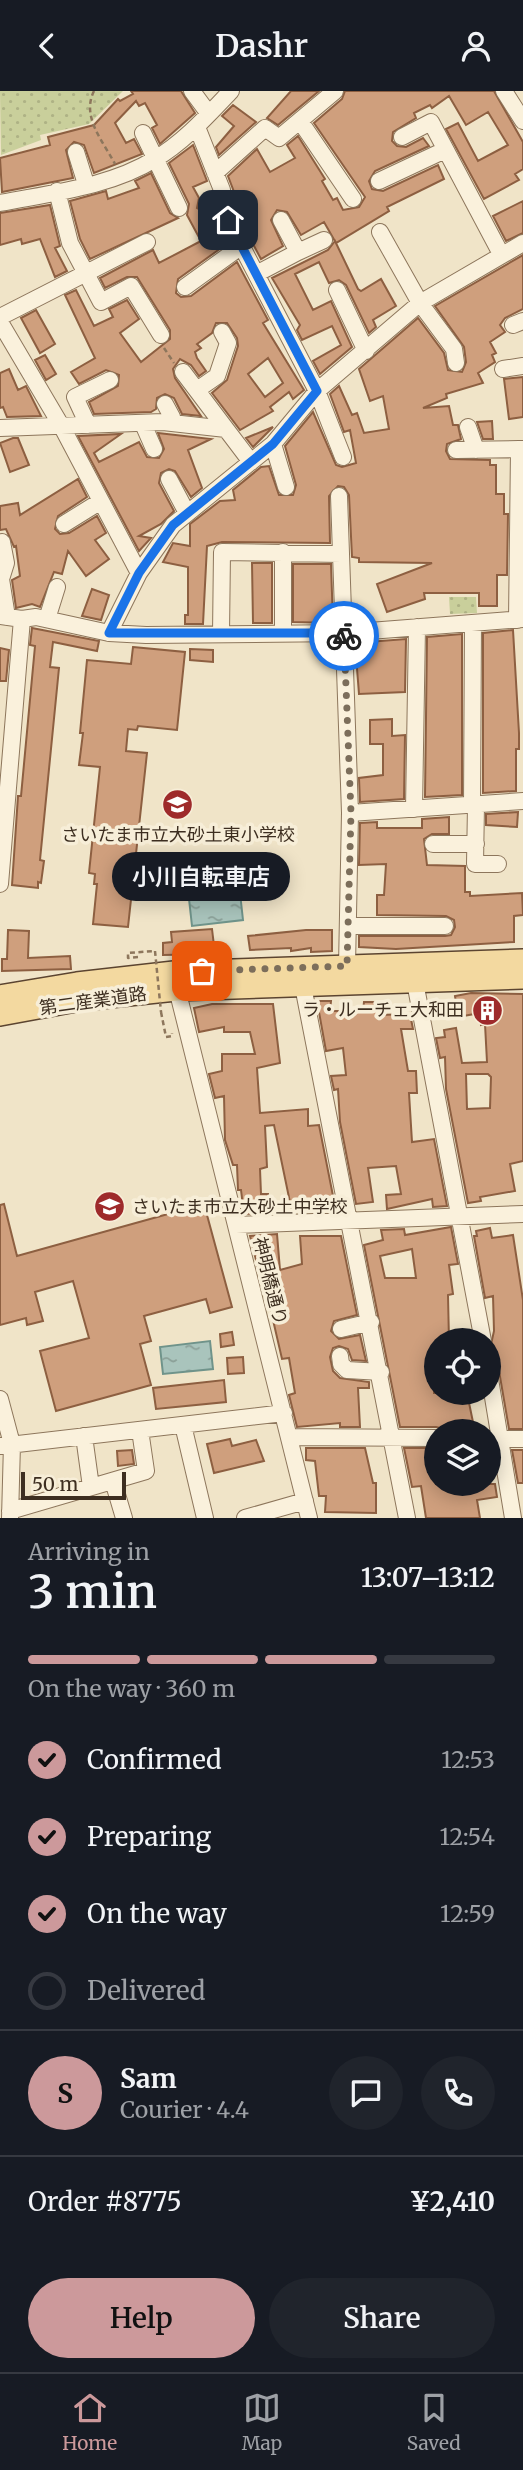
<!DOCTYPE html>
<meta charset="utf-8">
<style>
body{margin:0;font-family:Merriweather,"Noto Sans JP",serif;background:#20242c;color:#f1f3f6;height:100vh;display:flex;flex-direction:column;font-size:26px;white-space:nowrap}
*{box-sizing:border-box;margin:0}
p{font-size:23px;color:#9ea1a6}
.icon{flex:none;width:38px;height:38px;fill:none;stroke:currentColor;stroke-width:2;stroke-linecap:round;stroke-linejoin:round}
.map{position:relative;height:1427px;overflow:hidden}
.panel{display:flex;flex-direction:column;background:#171b24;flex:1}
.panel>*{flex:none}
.tools{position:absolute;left:424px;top:1237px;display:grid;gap:14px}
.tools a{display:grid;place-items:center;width:77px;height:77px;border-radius:50%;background:#171b24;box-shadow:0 4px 18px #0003;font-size:35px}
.scale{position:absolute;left:21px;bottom:18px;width:105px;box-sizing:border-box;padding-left:7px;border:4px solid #3d2e20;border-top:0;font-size:19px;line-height:24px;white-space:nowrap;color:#3d2e20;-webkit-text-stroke:5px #f7eed8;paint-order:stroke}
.pin{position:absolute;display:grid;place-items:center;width:60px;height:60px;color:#fff;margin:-30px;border-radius:14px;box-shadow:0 4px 10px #0006}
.courier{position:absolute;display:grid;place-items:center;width:70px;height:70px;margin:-35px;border:5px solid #1a73e8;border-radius:50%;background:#fff;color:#222;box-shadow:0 2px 9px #0007}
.bubble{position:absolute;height:49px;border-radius:24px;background:#171b24;box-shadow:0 4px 18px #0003;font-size:23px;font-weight:600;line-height:49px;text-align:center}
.headline em{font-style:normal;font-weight:600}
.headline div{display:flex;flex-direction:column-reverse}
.headline{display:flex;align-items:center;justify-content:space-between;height:119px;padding:0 28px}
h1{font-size:46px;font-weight:600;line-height:52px}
.bar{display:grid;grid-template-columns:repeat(4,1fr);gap:10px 7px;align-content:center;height:84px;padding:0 28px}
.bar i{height:9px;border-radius:5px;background:#363941}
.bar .selected{background:#cc999b}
.bar p{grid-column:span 4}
.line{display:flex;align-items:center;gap:18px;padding:0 28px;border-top:2px solid #363941}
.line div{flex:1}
.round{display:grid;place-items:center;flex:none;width:74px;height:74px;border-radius:37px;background:#20242c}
ol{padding:0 28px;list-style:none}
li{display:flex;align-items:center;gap:21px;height:77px}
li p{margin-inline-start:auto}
li .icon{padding:7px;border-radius:50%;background:#cc999b;color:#111;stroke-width:4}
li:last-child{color:#9ea1a6}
li i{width:38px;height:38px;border:4px solid #363941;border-radius:50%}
.cta{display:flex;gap:14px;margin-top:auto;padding:14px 28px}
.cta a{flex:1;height:80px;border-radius:42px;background:#cc999b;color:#111;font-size:28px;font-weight:600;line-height:80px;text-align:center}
.cta a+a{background:#20242c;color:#f1f3f6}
header{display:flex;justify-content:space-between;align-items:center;height:91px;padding:0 28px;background:#171b24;font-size:32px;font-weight:600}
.tabs{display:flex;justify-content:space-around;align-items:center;height:98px;border-top:2px solid #363941;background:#171b24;font-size:19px;color:#9ea1a6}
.tabs a{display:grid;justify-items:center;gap:4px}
.tabs .selected{color:#cc999b}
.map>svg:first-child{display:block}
</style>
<header><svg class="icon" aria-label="back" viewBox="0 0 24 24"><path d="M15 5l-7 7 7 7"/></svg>Dashr<svg class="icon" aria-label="person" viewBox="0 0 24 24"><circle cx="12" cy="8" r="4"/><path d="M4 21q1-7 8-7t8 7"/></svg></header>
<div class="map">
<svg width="523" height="1427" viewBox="0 0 523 1427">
<defs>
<pattern id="park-dots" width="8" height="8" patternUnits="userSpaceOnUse" patternTransform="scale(1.75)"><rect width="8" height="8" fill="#c9cf9b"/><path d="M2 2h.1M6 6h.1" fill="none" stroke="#aeb285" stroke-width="1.8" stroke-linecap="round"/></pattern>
<pattern id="water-ripples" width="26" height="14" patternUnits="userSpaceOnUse" patternTransform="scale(1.75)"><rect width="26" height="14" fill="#a9c4bc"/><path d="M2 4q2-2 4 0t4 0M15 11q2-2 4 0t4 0" fill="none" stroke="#8ba098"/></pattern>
</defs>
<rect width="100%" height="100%" fill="#f0e4c8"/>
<!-- park -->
<path fill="url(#park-dots)" d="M0,0H123L89,33L40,44L41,49L1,64Z
M449,506H476L477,522L450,523Z"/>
<!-- water -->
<path fill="url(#water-ripples)" stroke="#6f938a" stroke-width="2" d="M240,802L243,829L192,835L189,808Z
M210,1250L213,1278L163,1283L160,1256Z"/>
<!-- building -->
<path fill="#cf9f7d" stroke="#8d5f41" stroke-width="2" fill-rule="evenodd" d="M131,0H181L195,22L160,53L152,37L157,34L145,12L139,15L136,10L115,32L126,52L134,48L142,63L94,82L84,54L74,51L66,59L73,87L2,101L0,67L50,54L48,46L94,34L118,8L120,10L133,3Z
M291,0H319L278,34L267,27Z
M345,0H494L523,51V78L515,83L519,89L484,108L446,38L458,32L478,70L508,54L488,21L466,34L449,5L432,17L430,14L414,22L416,27L393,41L392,50L397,55L406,56L423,47L429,55L375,80L369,90L372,98L383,100L438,74L444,88L387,116L389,120L336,152L324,131L301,144L287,121L277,119L271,129L283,155L261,168L238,125L236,116L239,114L228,85L257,58L270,81L295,67L287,54L298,45L325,88L322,90L333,109L337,107L343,119L359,116L365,106L314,32L342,8Z
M233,14L256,31L219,64L216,56L234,35L222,25Z
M193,54L207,90L193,96L199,107L197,117L208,123L216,137L219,134L228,152L178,188L176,202L181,206L191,205L237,171L268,229L263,232L304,299L293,308L289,301L270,316L273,320L240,339L212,302L227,289L238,255L237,247L227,232H216L212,242L197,253L201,257L195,261L197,267L206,280L199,285L191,274L180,268L173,278L175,287L201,325L182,323L174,307L165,303L157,307L156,318L151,321L94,323L89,311L118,295L119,284L106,279L79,293L71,281L95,267L65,204L76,199L94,235L113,226L109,218L127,209L139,228L120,242L141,271L170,248V239L137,186H127L105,197L100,187L153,159L159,172L201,150L187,124L189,113L169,72ZM268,267L283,292L265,306L248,283Z
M151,82L170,122L178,127L90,168L80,148L70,110L106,100L108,108L139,97L135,90Z
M523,110V142L506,150L493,125Z
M50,114L60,155L55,157L67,180L55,186L40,148L22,153L21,148L0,154V122Z
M335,150L358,198L361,200L381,188L396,215L373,229L376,236L369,242L346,194L339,189L329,192L319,171L295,183L313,219L331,210L352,256L320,283L313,270L341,254L332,235L302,249L297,239L300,234L272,187L328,159Z
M523,164V218L505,227L500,234L505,241L490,251L496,262L492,264L495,271L478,282L483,292L446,303L447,307L423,317L449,315L453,334H458L461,348L447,353L446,360L450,368L490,369V374H496V403H504V423H508L507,484H497V515H479V502H424L425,508L387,521L377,493L432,472L359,471V467L352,466L349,404L344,396L338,395L329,405L330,452L222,451L207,455L203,533H185V524H188V476L163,471L173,452L190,455V433L220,410L235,409L233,399L261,376L269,375L279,404H293L296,394L285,355L313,321L336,374L342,376L356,372L350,339L344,341L330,303L339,295L352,324L357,322L364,342L389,338L383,305L370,310L359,278L418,227L444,262L448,279L462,281L466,271L464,256L435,215Z
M36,219L55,253L40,262L21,227Z
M45,264L56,283L46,289L35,269Z
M9,278L18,299L26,295L41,325L7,326L3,316L0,317V282Z
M523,286V326L509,328L504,288Z
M492,330L493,348H483L477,331Z
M273,336L253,356L246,347Z
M158,342L211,348L188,359L202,397L191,406L175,380L169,378L161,382L159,392L174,420L161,433L139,445L151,447L139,460L78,345L121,343L94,362L99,371L139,351L147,366L159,367L164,358Z
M13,347H18L29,374L10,381L0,352Z
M78,388L87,406L58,425L55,438L60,443L69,442L97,425L106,442L95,449L109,468L86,485L68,460L62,483L54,481L40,516L32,513L16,517L12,489L20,485L16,455L14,456L6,438L0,439V415L18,412L20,424Z
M252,472H272V532H253Z
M293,473H331L333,532L293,531Z
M92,498L109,504L101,529L82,525Z
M32,537L99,550L97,560L53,551L50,576L59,577L40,769L44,770L41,792L38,791V797L12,794L18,705H21L35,555L30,554Z
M513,539L519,642V658H516V700L483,702V542Z
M462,543V704L425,706L427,546Z
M406,548L405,601L359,603L355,552Z
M133,556L185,561L177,639L138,635L137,639L128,638L126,660L147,662L128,836L93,833L97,793H94L95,783L89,782L100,676L79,674L83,642H80L87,569L131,573Z
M0,557L9,559L6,590H0Z
M190,558L213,559V571L190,569Z
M392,628V645L405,644L404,708L360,711L359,687L383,684V653H370V629Z
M518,721L517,736L486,734V723Z
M449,726V743H432L424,748L427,774L465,775V801H470V805L522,802L523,824L514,825V851L396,858L359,856V845H445L451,844L455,836L454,829L446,825L377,824V804H384L386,773L359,774L360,732L377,731V737H422V728Z
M212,838L215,863L163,864V852L172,851L171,841Z
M8,839L29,840L28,867L70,865L71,878L2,880V868H7Z
M306,839H332V860L311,861V857L291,860V857L250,859L248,845Z
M471,902L523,903V1070L510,1073L515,1100L480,1106L481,1110L468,1112L446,998L445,966L440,967L436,947L445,946L444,939L456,937L462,972L487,971L485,933L481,934L480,922L458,926L455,905ZM466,983H488L491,986L490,1017L467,1018Z
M317,910H331L330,920H363L364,911H380V924L410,923L413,938H401L408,980H416L417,1002H409L412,1051L434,1048L447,1115L433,1116L432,1108L387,1118L386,1104L401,1103L396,1075L368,1077L373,1111L356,1113L340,1031L338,998L334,999L331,985L346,984L343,957L326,960Z
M212,913H273L280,972L257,977L260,1022L308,1018V1035L319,1034L336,1120H321L320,1115L292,1121L274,1034L265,1035L267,1076L260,1078L261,1103H268V1122L244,1123L241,1099H238L237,1074H233L225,1049L224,1005L215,1007L209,983L222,980V963H255L250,941H224V936L199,941L194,917Z
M4,1113L17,1165L204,1113L232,1216L210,1222L206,1208L144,1225L151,1250L140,1253L151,1294L56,1320L40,1260L89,1247L73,1190L35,1201L43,1230L27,1234L26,1227L0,1234V1114Z
M451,1136L458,1173L449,1174L453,1203L448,1204L449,1250H436L434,1302H467L474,1336L453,1340L436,1336H400L364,1154L383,1149L381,1139L404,1138L405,1144ZM412,1158L416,1187H385L380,1165Z
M490,1137L492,1147L513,1144L523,1209V1338H509L498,1274L490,1258L494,1240L493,1205L485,1207L474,1145H477L476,1140Z
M277,1143L280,1179L302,1173L300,1145H341L357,1224L334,1230L331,1240L339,1248L360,1244L366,1270L352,1269L348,1258L339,1255L333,1257L330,1266L333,1280L340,1287L369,1291V1297H358L360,1336H340V1332L297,1336L289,1304L295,1302L289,1267L282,1268L261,1177H258L250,1145Z
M232,1241L234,1254L221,1256L220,1243Z
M243,1266L244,1282L228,1283L227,1267Z
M224,1289L226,1311L156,1318L153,1297Z
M230,1348L232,1355L256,1349L264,1370L214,1382L207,1353Z
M306,1357H365L373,1392H376V1422L325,1421L326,1405H319L315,1370L306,1369Z
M404,1357H436V1393H495L497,1406L477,1409L480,1427H426L421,1395L412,1396Z
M132,1359L134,1373L118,1375L117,1360Z
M512,1359H523V1392H518Z"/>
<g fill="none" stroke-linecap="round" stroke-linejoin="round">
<defs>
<path id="minor" d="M192,0L209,23
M504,0L523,30
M300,30L353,108
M197,36L222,99L228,129L317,300L343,366
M143,42L179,117
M402,46L431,31L501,163
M76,61L86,93
M215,82L265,37L279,47L335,0
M379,90L445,59
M57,100L70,152L101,211L131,195L161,244
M0,112C51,102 110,96 155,68C184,51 208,24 231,0
M207,113L223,106
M380,141L420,212L454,258L456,272
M298,161L324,149
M258,182L298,161L281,129
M185,196L243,154
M337,199L366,260
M0,226L147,151
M0,231L62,336L139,482
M513,234L523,230
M503,278L523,275
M183,281L226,338
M197,299L217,285L228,252L222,241
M165,313L172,326L171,332
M143,333L154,358
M88,334L75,306L110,289
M468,336L476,359
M0,337L163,331L226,338L251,371
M273,353L286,396
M456,359L519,358
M169,388L187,422
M339,405L350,722L347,875
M64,433L101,410
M2,451L6,472L1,488L7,526
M0,525L22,528L36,526L109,542L146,544L344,542L523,528
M47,528L57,496
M517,529L519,358H523
M109,542L139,482L173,434L273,353L317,300L420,212L523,152
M283,542V461
M221,543L222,461L341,463
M472,714L473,532
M476,714L475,773H498
M414,718L417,536
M350,722L523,710
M433,753H476
M0,793L22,528
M348,835H445
M175,890L309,1427
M415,891L483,1250
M303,895L407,1427
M236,1134L523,1123
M341,1238L371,1231
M340,1265L341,1273L347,1279L381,1281
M488,1276L513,1427
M0,1308L12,1353L10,1427
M183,1334L205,1427
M84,1345L91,1396
M289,1346L436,1347
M488,1348H523
M0,1355L284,1322
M113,1390L124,1427
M10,1420L146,1380L140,1339
M245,1427L305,1410"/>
<path id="major" d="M0,905L77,892L174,881L523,869
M0,924L81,909L176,899L523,887"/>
</defs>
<!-- minor casing -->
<use href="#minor" stroke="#8d765c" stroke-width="18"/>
<!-- major casing -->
<use href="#major" stroke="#5b4430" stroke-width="24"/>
<!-- path -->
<path stroke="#8d765c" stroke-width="2.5" stroke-dasharray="5 3.5" stroke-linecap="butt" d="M94,0C81,26 103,50 115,73
M164,257L174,272
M138,866L128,867V862L155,860
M161,921L166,946L172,945V942"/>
<!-- minor -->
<use href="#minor" stroke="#faf1dc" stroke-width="16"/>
<!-- major -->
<use href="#major" stroke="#f3d9a0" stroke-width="21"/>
<!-- path-bridge -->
<path stroke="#8d765c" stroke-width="2.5" stroke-dasharray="5 3.5" stroke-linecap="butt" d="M155,860L161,921"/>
</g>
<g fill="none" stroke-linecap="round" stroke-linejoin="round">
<!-- done -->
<path stroke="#7c6e5b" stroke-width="7" stroke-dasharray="0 12.6" d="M202,880L347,875L351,722L344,545"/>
<!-- route -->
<path stroke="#1a73e8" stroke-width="9" d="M228,129L317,300L273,353L173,434L139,482L109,542H344V545"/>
</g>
<!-- icons -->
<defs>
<symbol id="school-disc" viewBox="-11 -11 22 22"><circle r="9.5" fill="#9e2a2b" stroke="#f7eed8"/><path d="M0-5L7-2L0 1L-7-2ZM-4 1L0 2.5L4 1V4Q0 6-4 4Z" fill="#fff"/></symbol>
<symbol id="building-disc" viewBox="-11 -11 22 22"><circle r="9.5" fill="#9e2a2b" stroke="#f7eed8"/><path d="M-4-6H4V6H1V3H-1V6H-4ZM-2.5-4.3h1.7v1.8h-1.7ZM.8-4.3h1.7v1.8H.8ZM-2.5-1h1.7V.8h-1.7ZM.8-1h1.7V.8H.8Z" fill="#fff"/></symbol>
</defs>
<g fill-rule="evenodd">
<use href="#school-disc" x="160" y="696" width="35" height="35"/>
<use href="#building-disc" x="470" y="902" width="35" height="35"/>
<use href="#school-disc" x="92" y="1098" width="35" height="35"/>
</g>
<g text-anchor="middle" stroke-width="7" stroke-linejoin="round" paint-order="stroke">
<!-- poi labels -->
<g font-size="18" fill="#3d2e20" stroke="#f7eed8">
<text x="178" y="750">さいたま市立大砂土東小学校</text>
<text x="464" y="925" text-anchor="end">ラ・ルーチェ大和田</text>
<text x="132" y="1122" text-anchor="start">さいたま市立大砂土中学校</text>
</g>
<!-- street labels -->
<g font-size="18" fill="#3d2e20" stroke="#f7eed8">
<text transform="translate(93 910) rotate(-8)" y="6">第二産業道路</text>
<text transform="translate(270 1190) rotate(76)" y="6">神明橋通り</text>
</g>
</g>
</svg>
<div class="tools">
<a><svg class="icon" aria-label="locate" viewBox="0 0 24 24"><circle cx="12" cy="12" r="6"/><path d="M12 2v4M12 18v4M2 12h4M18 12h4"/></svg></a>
<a><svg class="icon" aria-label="layers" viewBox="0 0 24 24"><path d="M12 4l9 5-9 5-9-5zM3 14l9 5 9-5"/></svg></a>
</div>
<div class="scale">50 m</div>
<div class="pin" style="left:202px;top:880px;background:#ea580c"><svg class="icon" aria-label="bag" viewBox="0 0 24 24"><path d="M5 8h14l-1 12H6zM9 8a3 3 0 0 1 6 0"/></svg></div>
<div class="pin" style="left:228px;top:129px;background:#1f2937"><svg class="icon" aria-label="home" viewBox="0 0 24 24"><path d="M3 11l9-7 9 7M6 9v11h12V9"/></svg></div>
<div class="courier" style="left:344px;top:545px"><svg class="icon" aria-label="bike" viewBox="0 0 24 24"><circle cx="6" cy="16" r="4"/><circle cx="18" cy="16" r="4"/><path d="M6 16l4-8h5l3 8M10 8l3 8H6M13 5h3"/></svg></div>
<div class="bubble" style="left:112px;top:761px;width:178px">小川自転車店</div>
</div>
<section class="panel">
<div class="headline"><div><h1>3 min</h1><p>Arriving in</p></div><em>13:07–13:12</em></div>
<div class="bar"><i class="selected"></i><i class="selected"></i><i class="selected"></i><i></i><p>On the way · 360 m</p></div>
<ol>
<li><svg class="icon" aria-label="check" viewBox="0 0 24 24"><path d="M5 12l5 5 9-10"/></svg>Confirmed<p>12:53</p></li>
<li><svg class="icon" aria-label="check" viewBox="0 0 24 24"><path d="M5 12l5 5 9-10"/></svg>Preparing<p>12:54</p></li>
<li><svg class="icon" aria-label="check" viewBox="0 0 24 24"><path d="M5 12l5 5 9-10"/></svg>On the way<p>12:59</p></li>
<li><i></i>Delivered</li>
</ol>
<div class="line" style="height:126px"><b class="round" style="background:#cc999b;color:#111">S</b><div><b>Sam</b><p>Courier · 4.4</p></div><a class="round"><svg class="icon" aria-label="chat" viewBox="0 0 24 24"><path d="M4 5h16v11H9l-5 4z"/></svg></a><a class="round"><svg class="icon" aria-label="phone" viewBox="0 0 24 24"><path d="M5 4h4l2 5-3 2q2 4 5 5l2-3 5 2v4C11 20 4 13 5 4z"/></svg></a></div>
<div class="line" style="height:91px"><div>Order #8775</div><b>¥2,410</b></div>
<div class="cta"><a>Help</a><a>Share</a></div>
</section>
<nav class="tabs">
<a class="selected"><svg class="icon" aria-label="home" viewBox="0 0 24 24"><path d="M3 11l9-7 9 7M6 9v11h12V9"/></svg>Home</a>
<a><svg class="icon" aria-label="map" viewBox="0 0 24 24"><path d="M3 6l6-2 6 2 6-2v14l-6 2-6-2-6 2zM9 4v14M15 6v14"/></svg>Map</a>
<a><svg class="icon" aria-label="saved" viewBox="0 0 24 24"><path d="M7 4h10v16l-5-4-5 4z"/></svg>Saved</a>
</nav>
